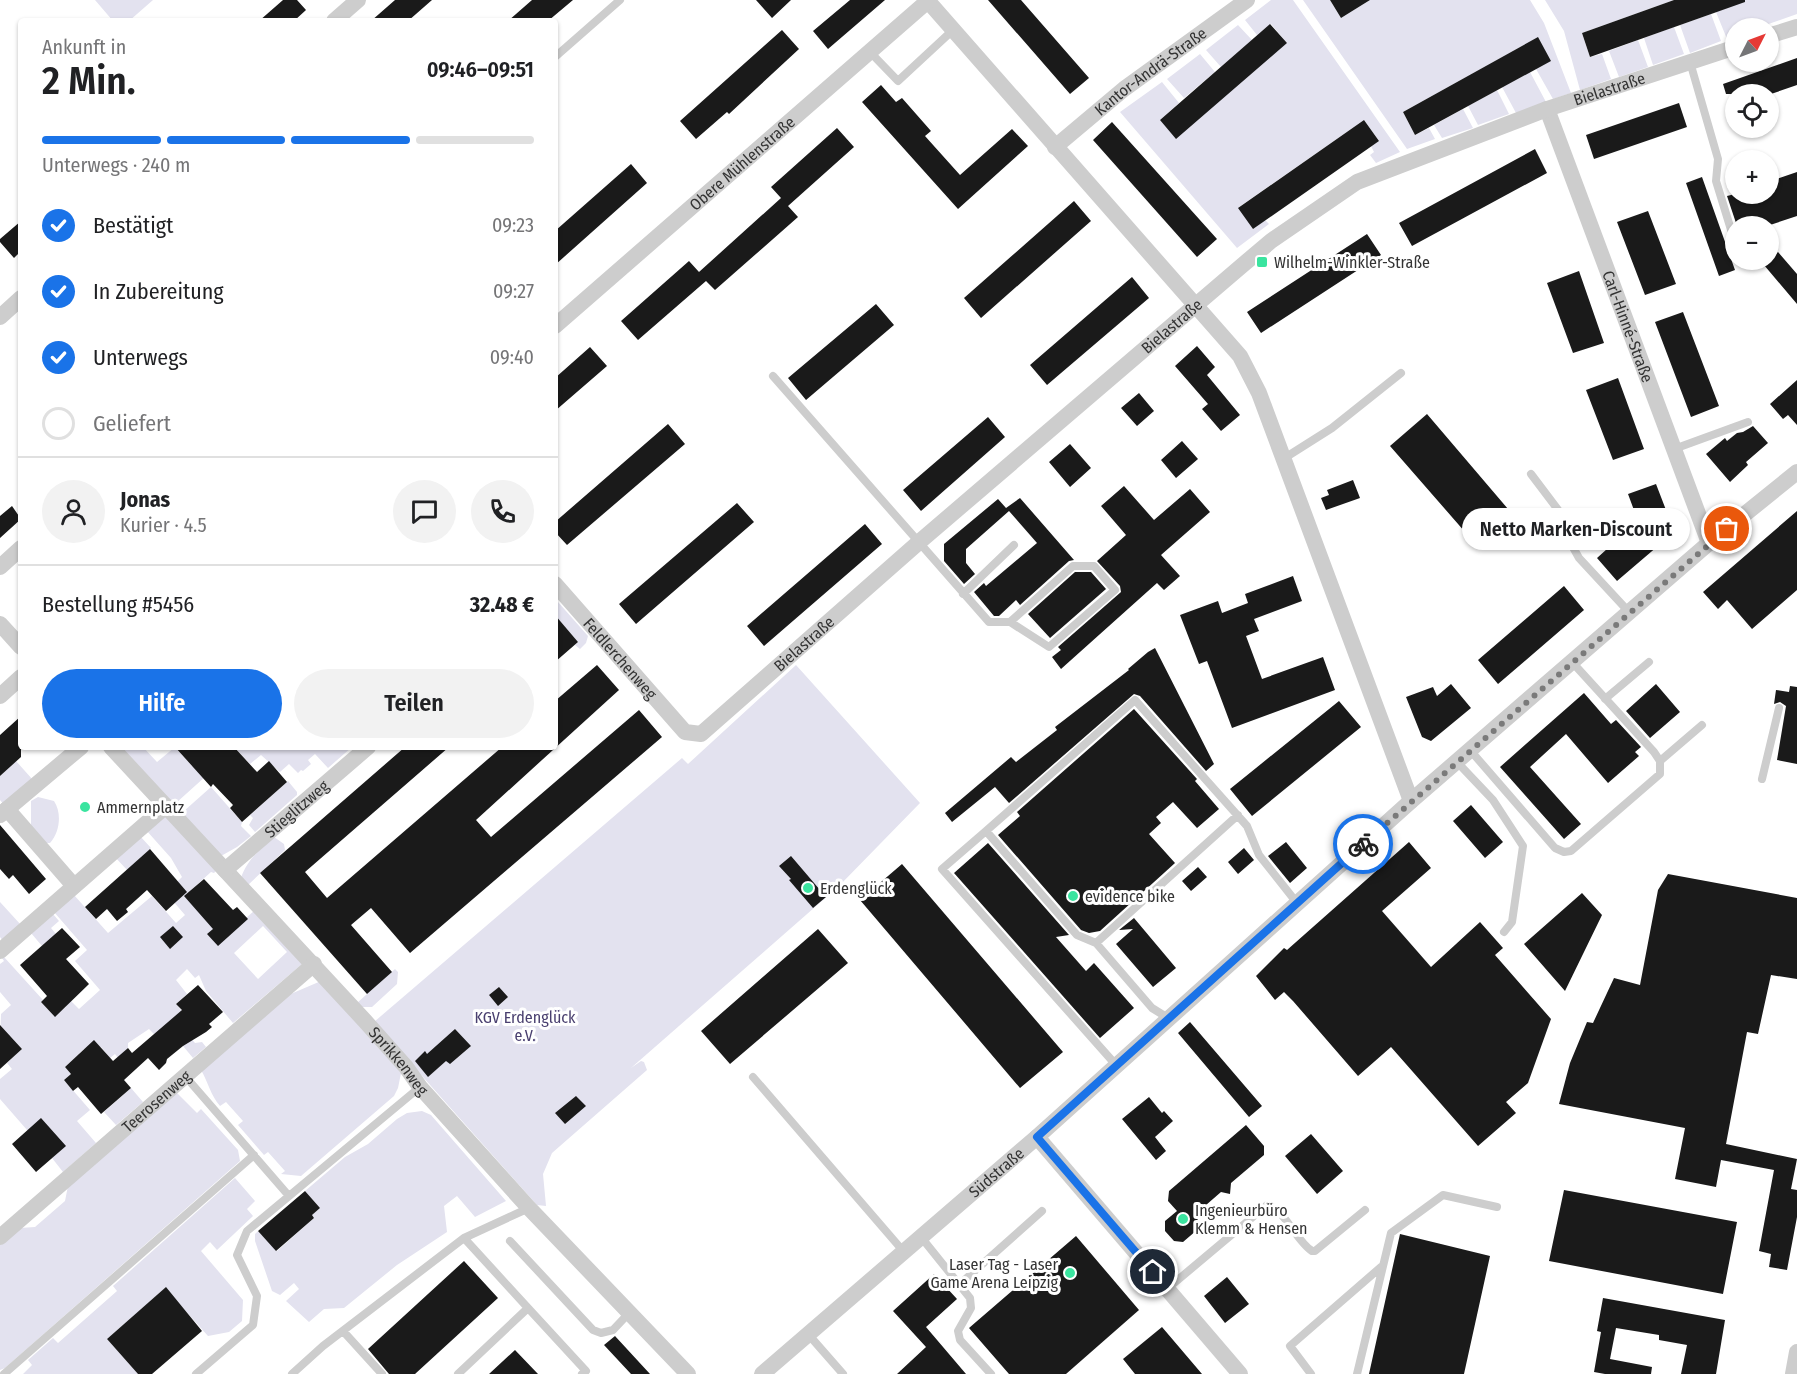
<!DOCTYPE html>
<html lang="de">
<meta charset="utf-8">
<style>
body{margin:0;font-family:"Fira Sans Condensed",sans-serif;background:#f2f2f2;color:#202124;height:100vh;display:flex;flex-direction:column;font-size:22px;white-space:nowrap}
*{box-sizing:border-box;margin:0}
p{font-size:20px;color:#757577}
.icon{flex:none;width:33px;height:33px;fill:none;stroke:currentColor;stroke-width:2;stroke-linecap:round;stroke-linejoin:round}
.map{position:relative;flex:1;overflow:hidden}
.side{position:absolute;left:18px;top:18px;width:540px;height:732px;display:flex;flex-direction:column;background:#fff;border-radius:6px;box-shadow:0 2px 4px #0004}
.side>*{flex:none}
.needle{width:39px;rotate:48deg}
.fabs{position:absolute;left:1725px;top:18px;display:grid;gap:12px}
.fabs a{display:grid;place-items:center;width:54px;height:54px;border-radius:50%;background:#fff;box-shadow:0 2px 4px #0004;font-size:30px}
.pin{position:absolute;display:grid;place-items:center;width:51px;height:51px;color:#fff;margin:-26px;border:3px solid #fff;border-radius:50%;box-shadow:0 2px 6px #0007}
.courier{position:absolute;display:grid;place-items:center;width:60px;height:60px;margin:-30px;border:4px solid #1a73e8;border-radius:50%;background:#fff;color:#222;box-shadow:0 2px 8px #0007}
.bubble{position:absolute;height:42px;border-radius:21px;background:#fff;box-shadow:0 2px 4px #0004;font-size:20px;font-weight:600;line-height:42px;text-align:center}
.summary em{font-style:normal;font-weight:600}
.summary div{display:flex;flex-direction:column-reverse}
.summary{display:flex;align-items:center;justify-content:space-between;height:102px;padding:0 24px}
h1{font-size:39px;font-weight:600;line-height:45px}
.bar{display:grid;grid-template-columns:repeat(4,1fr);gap:9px 6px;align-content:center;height:72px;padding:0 24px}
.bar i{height:8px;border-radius:4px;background:#e0e0e0}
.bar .current{background:#1a73e8}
.bar p{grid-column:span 4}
.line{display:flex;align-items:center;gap:15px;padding:0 24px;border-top:2px solid #e0e0e0}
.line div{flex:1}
.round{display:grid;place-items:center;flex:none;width:63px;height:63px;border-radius:32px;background:#f2f2f2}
ol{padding:0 24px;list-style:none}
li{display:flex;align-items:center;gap:18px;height:66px}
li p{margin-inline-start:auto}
li .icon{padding:6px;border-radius:50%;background:#1a73e8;color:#fff;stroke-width:4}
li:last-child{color:#757577}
li i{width:33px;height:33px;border:3px solid #e0e0e0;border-radius:50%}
.primary-button{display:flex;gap:12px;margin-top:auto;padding:12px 24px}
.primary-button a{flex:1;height:69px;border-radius:36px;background:#1a73e8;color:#fff;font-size:24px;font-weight:600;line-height:69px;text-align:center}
.primary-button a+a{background:#f2f2f2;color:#202124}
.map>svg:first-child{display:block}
</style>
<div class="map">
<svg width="1797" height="1374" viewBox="0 0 1797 1374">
<rect width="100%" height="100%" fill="#fff"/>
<!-- green -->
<path fill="#e3e2ef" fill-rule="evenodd" d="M95,0H153L129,21H113Z
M1271,0H1293L1400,152L1376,163L1370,155L1374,152L1371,146L1379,141L1364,120L1239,207L1253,229L1265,220L1269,224L1237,248L1120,112L1162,82L1179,103L1160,120L1287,43L1271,24L1257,35L1245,20Z
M1303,0H1330L1341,18L1370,0H1530L1544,23L1571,93L1553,99L1536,69L1537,38L1403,112L1415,135L1429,128L1435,139L1407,149Z
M1545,0H1674L1582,33L1590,57L1602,54L1611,79L1580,90L1564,31Z
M1727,0H1797V14L1757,28H1736L1735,36L1727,39L1716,12L1729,7Z
M1711,14L1721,41L1690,53L1680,25Z
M1238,25L1252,40L1221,67L1206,50Z
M1674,27L1684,54L1653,65L1644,38Z
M1638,40L1648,67L1619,77L1609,51Z
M1200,54L1215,72L1184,98L1167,79Z
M1530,72L1546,102L1516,113L1502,87Z
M1497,90L1509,114L1478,125L1468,106Z
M1463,109L1473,128L1442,138L1434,125Z
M558,602L588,636L586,643L580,649L575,645L578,642L556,617L555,605Z
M796,665L920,803L839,886L631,1068L641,1061L644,1062L647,1070L552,1153L543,1174L546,1206L537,1205L374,1022L682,758L688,764Z
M120,747H143L157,762L175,747L192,766L199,759L202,747H352L328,768L315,754L308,760L311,764L303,771L301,770L298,773L289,764L280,772L261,755L250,764L236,749L176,803H172Z
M16,761L33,780L4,805L0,800V776Z
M288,781L297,792V795L255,832L249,825L253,818L250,815Z
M211,787L242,822L241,826L251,836L237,847L221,856L183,815L184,811Z
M38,797L54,801C62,813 60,832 50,843H46L31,827V801Z
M167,815L218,869L214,873L211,872L191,890L246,918L255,910L302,964L233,1023L206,991L199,975L195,978L187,969L176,980L187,994L176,1004L182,1011L174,1018L195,1043L202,1042L206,1047L193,1058L183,1046L154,1034L149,1029L128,1043V1048L118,1058L115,1054L110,1058L101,1047L84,1049L65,1067L71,1074L64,1080L90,1110L77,1121L96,1143L63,1172L52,1158L65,1146L27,1130L0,1099V1079L12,1069L7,1063L22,1049L10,1036L0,1045L1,1014L11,1005L0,992V964L4,961L2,958L4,957L43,1000L41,1002L54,1016L66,1007L68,998L79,1009L100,990L75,961L87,950L54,912L74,895L108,933L152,896L176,923L185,915L166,893L182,877L171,858L146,830ZM263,926L287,952L258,979L234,953Z
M140,836L151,848L127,870L115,857Z
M274,837L284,844L285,850L248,885L241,878C247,860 260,849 274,837Z
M0,902L21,925L3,941L0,937Z
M53,914L59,921L51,928L56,934L42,946L31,933Z
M395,969L398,972L397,984L372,1007H360L357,1003Z
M321,981L401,1073L398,1088L394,1096L301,1176L281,1174L285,1171L268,1152L264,1155L238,1125L243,1121L226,1102L220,1106C211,1096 208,1082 201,1070L286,996Z
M131,1088L143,1102L116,1125L104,1112Z
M176,1092L197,1113L201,1109L238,1150L240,1161L5,1368L0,1370V1244L20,1228L35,1227L65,1201L68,1186Z
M422,1111L431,1115L506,1201L475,1217L457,1196L444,1206L447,1232L397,1265L344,1308L324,1309L309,1322L286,1301L299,1289L294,1283L280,1295L272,1291L255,1241V1234L258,1231L277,1251L314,1218L312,1215L320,1208L305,1191L345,1157L368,1144L397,1119L407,1113Z
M235,1178L255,1201L247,1209L253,1216L217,1250L210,1242L201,1251L243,1300L242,1321L229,1332L208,1336L165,1288L107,1339L138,1374H23L32,1365L28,1360L53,1338L58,1343L117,1291L113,1286Z"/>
<!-- building -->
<path fill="#1a1a1a" d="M283,0H297L306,10L294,21H259Z
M395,0H432L408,21H371Z
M532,0H573L548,21H508Z
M756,0H791L772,18Z
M850,0H885L828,49L813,31Z
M988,0H1021L1089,78L1070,94Z
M1330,0H1370L1341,18Z
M1674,0H1745V2L1590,57L1582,33Z
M1270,24L1287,43L1176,139L1160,120Z
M782,30L799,49L729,114L727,112L696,139L680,121Z
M1538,37L1551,61L1415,135L1403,112Z
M1797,58V85L1771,94H1726L1723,84Z
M881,85L896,102L902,98L931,131L925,136L960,175L1012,129L1028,146L958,209L862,102Z
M1679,103L1687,127L1594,159L1586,135Z
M1364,120L1379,141L1253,229L1238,208Z
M1112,122L1217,239L1197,257L1093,140Z
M837,128L854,147L788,206L798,217L715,290L706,281L638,340L621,321L689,261L699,272L781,198L771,187Z
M1535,149L1547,173L1412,246L1399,223Z
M631,164L647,183L555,265V231Z
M1797,172V216L1767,226H1737L1727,196L1735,194H1768V182Z
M1702,177L1735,270L1719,276L1686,183Z
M1074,201L1091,221L981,318L964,298Z
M1648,211L1676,284L1645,295L1617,222Z
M21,221V251L14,258L0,242V239Z
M1367,234L1381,255L1261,333L1247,312Z
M1778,252L1797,274V304L1764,265Z
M1579,271L1604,343L1573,353L1547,283Z
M1132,277L1149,298L1047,385L1030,365Z
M876,304L894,325L806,400L788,378Z
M1683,312L1719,406L1691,417L1655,322Z
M1197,346L1215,367L1207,375L1240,415L1221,431L1202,409L1208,404L1175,366Z
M590,347L607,366L555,411V378Z
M1618,378L1644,449L1613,460L1586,390Z
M1797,380V425L1788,415L1783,419L1770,404Z
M1139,393L1154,411L1137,426L1121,408Z
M1427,414L1508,509L1472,540L1390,446Z
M988,417L1005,437L921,511L903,490Z
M668,424L685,444L567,545L555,532V522Z
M1753,426L1768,443L1746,462L1748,465L1730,482L1706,454L1725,438L1727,441L1737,433L1743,432Z
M1182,441L1198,459L1176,478L1161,460Z
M1070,444L1091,468L1070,487L1049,462Z
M1353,480L1360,498L1326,510L1321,498L1329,495L1327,490Z
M1656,484L1671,523L1672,534L1617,581L1597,558L1638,521L1628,494Z
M1124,486L1154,520L1190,489L1210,512L1161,555L1180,576L1164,590L1157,583L1061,669L1052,657L1061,650L1058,647L1121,592L1120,586L1097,561L1126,535L1101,506Z
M1020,498L1074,560L1069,561L1020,605L1016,600L999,616H994L974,592L984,583L986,586L1037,543L1009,511L966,549V563L975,574L964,584L944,561V544L998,499L1006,508Z
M737,503L754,522L636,624L619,604Z
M12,506L21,519L0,538V516Z
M1797,511V590L1752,629L1727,600L1718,609L1703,592Z
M865,524L882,544L764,646L747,626Z
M1075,572H1091L1106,589L1050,638L1028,614Z
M1293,576L1302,601L1254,619L1259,631L1246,636L1262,679L1323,657L1335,690L1232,728L1207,661L1199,664L1180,615L1218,601L1222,613L1248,603L1245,594Z
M1564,586L1584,610L1498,684L1478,660Z
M555,615L578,642L555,662Z
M1155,648L1214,764L1206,771L1140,696L1134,694L1009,803L995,787L952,822L945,813L1011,757L1016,762L1057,730L1055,727L1129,670L1128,669L1148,652Z
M597,665L619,690L476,820L491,837L639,710L662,737L410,953L371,908L351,925L392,972L367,994L260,873L405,747H449L305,872L327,898L502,747H555V701Z
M1451,684L1471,708L1431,741L1422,737L1406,697L1433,687L1437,696Z
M1656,684L1680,712L1650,738L1626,711Z
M1790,686L1797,687V764L1777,760L1786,706L1780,702L1774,704L1776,690L1789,692Z
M1584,693L1611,724L1616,720L1641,747L1635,752L1639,756L1608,783L1566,734L1530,767L1581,824L1564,839L1500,767Z
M1339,701L1361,727L1252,816L1230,789Z
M1134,709L1197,779L1195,781L1219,809L1197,828L1173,802L1156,817L1161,823L1149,834L1175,863L1100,931L1089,933L1081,930L998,835L1020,816L1017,812Z
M21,716V757L0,776V735Z
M175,747H234L257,772L269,761L287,782L242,822L230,808L233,805L213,784L211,787Z
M1471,805L1503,842L1485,858L1453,821Z
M0,825L46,879L29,894L13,875L9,879L0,869Z
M1286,842L1307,868L1290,883L1268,856Z
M1409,842L1431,868L1382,911L1431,967L1480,922L1503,948L1495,955L1551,1019L1528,1083L1506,1102L1516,1113L1478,1146L1391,1047L1358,1076L1293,1001L1284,992L1275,1000L1256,976L1284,948L1287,950Z
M988,843L1069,935L1056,937L1086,971L1094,963L1134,1008L1100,1038L954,873Z
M1244,848L1254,860L1238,874L1228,862Z
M150,849L187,892L166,911L147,890L126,909L128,912L117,921L107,909L96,919L85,907Z
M791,856L826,897L813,908L789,880L791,879L779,866Z
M902,864L1063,1052L1020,1088L860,900Z
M1198,867L1207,877L1191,891L1182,881Z
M1668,874L1797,898V979L1771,975L1758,1034L1747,1032L1726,1144L1797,1159L1791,1189L1797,1190V1217L1787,1270L1769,1267L1771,1254L1759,1251L1774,1170L1721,1160L1716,1187L1675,1179L1685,1128L1559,1104L1570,1063L1587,1022L1593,1023L1614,978L1640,985L1658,890Z
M204,879L233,910L237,907L248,919L218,946L207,934L213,929L184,896Z
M1582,893L1602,915L1565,991L1524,944Z
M1134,918L1176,968L1153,987L1116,944L1133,929L1119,930Z
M173,926L183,937L170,949L160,937Z
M62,928L80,947L66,959L89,984L55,1017L41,1002L47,996L20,965Z
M818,929L848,963L730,1064L701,1031Z
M198,985L223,1012L209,1024L212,1027L206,1032L183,1046L167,1059L166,1063L159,1070L148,1058L124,1080L131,1088L101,1114L78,1087L73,1091L64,1080L71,1074L65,1067L94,1040L113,1061L128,1048L132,1053L182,1010L176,1004Z
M499,987L508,997L498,1006L489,995Z
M1190,1022L1262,1106L1249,1117L1178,1033Z
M0,1025L22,1049L0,1069Z
M455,1029L471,1046L450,1064L446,1061L428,1077L415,1061L425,1051L427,1054Z
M576,1096L586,1106L565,1124L555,1113Z
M1149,1097L1162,1113L1164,1111L1173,1121L1155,1137L1166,1151L1156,1160L1122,1119Z
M41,1118L66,1146L36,1172L12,1144Z
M1246,1125L1264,1146V1155L1231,1183L1230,1194L1221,1192L1198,1212L1197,1230L1183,1242L1174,1241L1165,1231V1221L1177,1211L1168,1201L1169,1191Z
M1311,1134L1343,1171L1317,1194L1285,1156Z
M1564,1190L1737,1222L1723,1294L1549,1261Z
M305,1191L320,1208L312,1215L314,1218L276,1251L258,1231Z
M1400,1234L1490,1256L1464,1374H1369Z
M1076,1236L1139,1310L1066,1374H1009L969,1328Z
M464,1261L498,1298L415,1374H389L368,1349Z
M934,1274L957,1299L926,1327L966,1374H897L926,1347L893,1311Z
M1227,1277L1249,1304L1225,1323L1204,1296Z
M166,1287L202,1331L152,1374H138L107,1339Z
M1603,1298L1725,1320L1716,1374H1681L1687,1345L1659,1340V1335L1616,1328L1610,1359L1652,1367L1651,1374H1605L1594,1372L1601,1332L1597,1331Z
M1162,1327L1202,1374H1135L1123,1359Z
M615,1336L650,1374H631L604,1345Z
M515,1350L538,1374H489Z"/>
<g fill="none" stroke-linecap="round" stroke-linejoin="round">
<!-- lane -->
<path stroke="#cdcdcd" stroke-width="8" d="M870,52L898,81L953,30
M555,57L620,0
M1690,62L1718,159L1716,181L1736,246
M773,376L989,622H1010L1073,566H1094L1115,590L1049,647L1010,622
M1674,449L1748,422
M1283,459L1332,428L1401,373
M1531,474L1562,515L1565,533L1579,558L1629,612
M963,594L1014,545
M1605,699L1649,662
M1470,750L1555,848L1564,852L1571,851L1660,774V761L1654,752L1572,662
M1660,761L1702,725
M1457,762L1493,800L1523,846L1512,922L1504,932
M1762,779L1779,708
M986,831L1135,700L1247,826L1259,855L1297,903
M1096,943L1238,815
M1116,1065L942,869L986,831L1077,935L1096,943L1152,1008L1168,1018
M185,1076L289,1196
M753,1077L904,1252
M921,1237L970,1298L971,1308L958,1331L960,1340L991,1374
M510,1241L593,1330L601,1333L613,1330L629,1313
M960,1284L1042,1211
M1167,1289L1267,1205C1284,1208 1296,1241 1312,1251H1315L1365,1210
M528,1308L586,1371L582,1374
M343,1331L382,1374
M808,1334L843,1374
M4,1374L254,1155
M196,1374L253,1325L257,1296L237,1255L247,1231L420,1087
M292,1374L323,1346L464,1238L529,1208
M458,1374L528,1308L464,1238
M1311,1374L1290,1346L1381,1267
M1357,1374L1391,1233L1443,1195L1497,1207"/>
<!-- street -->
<g stroke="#cdcdcd" stroke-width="16">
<path d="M927,0L1240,356L1259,393L1411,801"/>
<path d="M334,21L358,0"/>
<path d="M1768,36L1797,27"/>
<path id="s1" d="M1547,109L1709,543"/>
<path id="s2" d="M1055,147L1124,89L1247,0"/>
<path d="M0,317L21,298"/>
<path id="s3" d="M555,326L929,0"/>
<path d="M0,567L21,548"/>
<path id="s4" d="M555,584L685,732L701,734L918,543L1238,269L1271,241L1357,182L1547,109L1736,47"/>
<path d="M0,624L21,647"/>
<path d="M0,696L21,677"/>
<path id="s5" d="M111,747L365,1021L406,1067L420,1087L529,1208L688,1374"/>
<path d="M7,809L74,886"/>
<path d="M0,815L81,747"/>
<path id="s6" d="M225,870L368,747"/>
<path d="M0,951L166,806"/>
<path d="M1037,1137L1240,1374"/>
<path id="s7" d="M0,1237L314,964"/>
<path id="s8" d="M762,1374L1037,1137L1411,801L1709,543L1797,472"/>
<path d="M1793,1374L1797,1352"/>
</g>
</g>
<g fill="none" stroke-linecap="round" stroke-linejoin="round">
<!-- done -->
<path stroke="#7a7a7a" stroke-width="6" stroke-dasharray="0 10.8" d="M1363,844L1727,529"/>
<!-- route -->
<path stroke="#1a73e8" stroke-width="8" d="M1153,1272L1037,1137L1363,844"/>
</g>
<!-- markers -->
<g fill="#3ae49f" stroke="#fff" stroke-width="2">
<rect x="1256" y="256" width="12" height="12" rx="3"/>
<circle cx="85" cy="807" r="6"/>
<circle cx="808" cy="888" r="6"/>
<circle cx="1073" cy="896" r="6"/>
<circle cx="1183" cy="1219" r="6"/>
<circle cx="1070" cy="1273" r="6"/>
</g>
<g text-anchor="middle" stroke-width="6" stroke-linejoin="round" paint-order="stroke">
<!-- street labels -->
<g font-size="16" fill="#333" stroke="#fff">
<text dy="6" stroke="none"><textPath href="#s2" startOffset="122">Kantor-Andrä-Straße</textPath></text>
<text dy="6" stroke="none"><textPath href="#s4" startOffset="1340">Bielastraße</textPath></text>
<text dy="6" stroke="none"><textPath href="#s3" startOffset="248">Obere Mühlenstraße</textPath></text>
<text dy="6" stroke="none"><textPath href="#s1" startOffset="232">Carl-Hinné-Straße</textPath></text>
<text dy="6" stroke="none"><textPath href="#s4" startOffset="836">Bielastraße</textPath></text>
<text dy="6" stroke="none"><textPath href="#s4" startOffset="350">Bielastraße</textPath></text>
<text dy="6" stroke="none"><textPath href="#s4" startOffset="99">Feldlerchenweg</textPath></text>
<text dy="6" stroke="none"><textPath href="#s6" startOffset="94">Stieglitzweg</textPath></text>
<text dy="6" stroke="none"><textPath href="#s5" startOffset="426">Sprikkenweg</textPath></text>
<text dy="6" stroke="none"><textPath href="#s7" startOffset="207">Teerosenweg</textPath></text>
<text dy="6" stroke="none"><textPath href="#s8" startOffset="309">Südstraße</textPath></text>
</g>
<!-- poi labels -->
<g font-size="16" fill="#333" stroke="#fff" text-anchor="start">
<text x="1274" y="268">Wilhelm-Winkler-Straße</text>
<text x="97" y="813">Ammernplatz</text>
<text x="820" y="894">Erdenglück</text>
<text x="1085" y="902">evidence bike</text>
<text x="1195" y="1216">Ingenieurbüro<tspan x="1195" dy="18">Klemm &amp; Hensen</tspan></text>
<text x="1058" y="1270" text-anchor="end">Laser Tag - Laser<tspan x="1058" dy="18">Game Arena Leipzig</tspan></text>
</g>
<!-- park labels -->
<g font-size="16" fill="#493f6f" stroke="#fff">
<text x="525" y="1023">KGV Erdenglück<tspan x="525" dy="18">e.V.</tspan></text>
</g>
</g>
</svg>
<div class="fabs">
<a><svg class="needle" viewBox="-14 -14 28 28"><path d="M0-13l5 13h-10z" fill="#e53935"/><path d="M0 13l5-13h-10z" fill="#757577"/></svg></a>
<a><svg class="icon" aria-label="locate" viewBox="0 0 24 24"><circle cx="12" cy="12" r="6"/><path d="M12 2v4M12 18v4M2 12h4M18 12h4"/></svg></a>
<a>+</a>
<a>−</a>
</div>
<div class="pin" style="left:1727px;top:529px;background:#ea580c"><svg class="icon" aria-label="bag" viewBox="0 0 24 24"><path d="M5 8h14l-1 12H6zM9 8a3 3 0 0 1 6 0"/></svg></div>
<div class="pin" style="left:1153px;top:1272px;background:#1f2937"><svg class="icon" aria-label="home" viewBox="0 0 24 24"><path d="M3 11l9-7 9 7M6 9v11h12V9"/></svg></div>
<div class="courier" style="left:1363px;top:844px"><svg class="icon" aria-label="bike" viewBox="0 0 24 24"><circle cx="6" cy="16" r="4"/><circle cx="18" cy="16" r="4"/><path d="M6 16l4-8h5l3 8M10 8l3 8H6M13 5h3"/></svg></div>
<div class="bubble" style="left:1462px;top:508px;width:228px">Netto Marken-Discount</div>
<section class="side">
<div class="summary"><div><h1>2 Min.</h1><p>Ankunft in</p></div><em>09:46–09:51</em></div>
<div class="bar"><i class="current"></i><i class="current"></i><i class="current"></i><i></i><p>Unterwegs · 240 m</p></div>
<ol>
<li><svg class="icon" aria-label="check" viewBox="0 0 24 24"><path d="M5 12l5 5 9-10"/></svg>Bestätigt<p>09:23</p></li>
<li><svg class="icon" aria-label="check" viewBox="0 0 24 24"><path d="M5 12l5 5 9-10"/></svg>In Zubereitung<p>09:27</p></li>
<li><svg class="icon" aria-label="check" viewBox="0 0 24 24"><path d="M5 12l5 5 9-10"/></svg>Unterwegs<p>09:40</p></li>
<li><i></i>Geliefert</li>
</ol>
<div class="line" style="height:108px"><a class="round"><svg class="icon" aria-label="person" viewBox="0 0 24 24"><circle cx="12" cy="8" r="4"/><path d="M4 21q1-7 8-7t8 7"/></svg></a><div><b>Jonas</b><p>Kurier · 4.5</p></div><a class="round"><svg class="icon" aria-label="chat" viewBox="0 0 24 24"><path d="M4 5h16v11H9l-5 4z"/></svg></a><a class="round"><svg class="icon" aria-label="phone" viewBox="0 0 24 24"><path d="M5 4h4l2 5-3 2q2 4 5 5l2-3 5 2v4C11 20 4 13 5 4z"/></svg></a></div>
<div class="line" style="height:78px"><div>Bestellung #5456</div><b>32.48 €</b></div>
<div class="primary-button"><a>Hilfe</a><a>Teilen</a></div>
</section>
</div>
